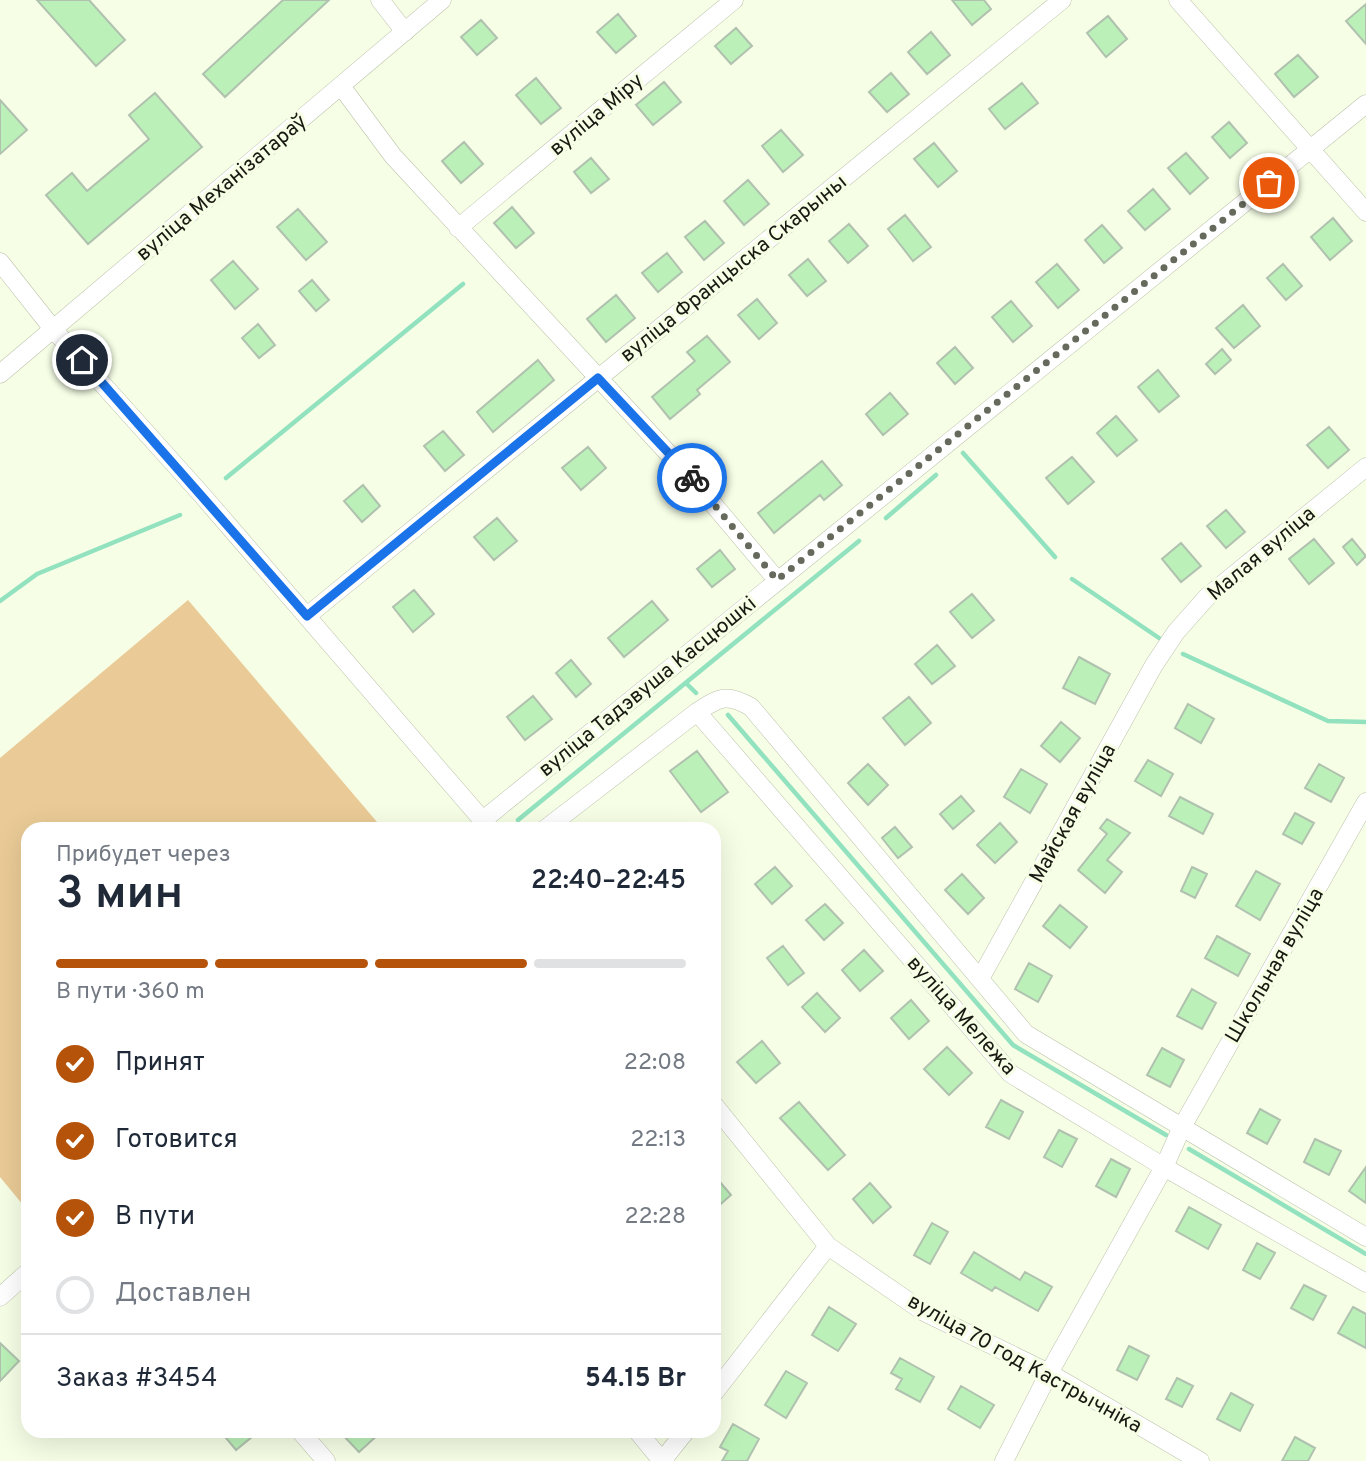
<!DOCTYPE html>
<html lang="ru">
<meta charset="utf-8">
<style>
body{margin:0;font-family:Overpass,sans-serif;background:#f2f2f3;color:#1f2937;height:100vh;display:flex;flex-direction:column;font-size:26px;white-space:nowrap}
*{box-sizing:border-box;margin:0}
p{font-size:23px;color:#747a83}
.icon{flex:none;width:38px;height:38px;fill:none;stroke:currentColor;stroke-width:2;stroke-linecap:round;stroke-linejoin:round}
.map{position:relative;flex:1;overflow:hidden}
.details{position:absolute;left:21px;top:822px;width:700px;height:616px;display:flex;flex-direction:column;background:#fff;border-radius:21px;box-shadow:0 7px 28px #0002}
.details>*{flex:none}
.pin{position:absolute;display:grid;place-items:center;width:60px;height:60px;color:#fff;margin:-30px;border:4px solid #fff;border-radius:50%;box-shadow:0 2px 7px #0007}
.courier{position:absolute;display:grid;place-items:center;width:70px;height:70px;margin:-35px;border:5px solid #1a73e8;border-radius:50%;background:#fff;color:#222;box-shadow:0 2px 9px #0007}
.summary em{font-style:normal;font-weight:600}
.summary div{display:flex;flex-direction:column-reverse}
.summary{display:flex;align-items:center;justify-content:space-between;height:119px;padding:0 35px}
h1{font-size:46px;font-weight:600;line-height:52px}
.bar{display:grid;grid-template-columns:repeat(4,1fr);gap:10px 7px;align-content:center;height:84px;padding:0 35px}
.bar i{height:9px;border-radius:5px;background:#e0e1e3}
.bar .active{background:#b45309}
.bar p{grid-column:span 4}
.line{display:flex;align-items:center;gap:18px;padding:0 35px;border-top:2px solid #e0e1e3}
.line div{flex:1}
ol{padding:0 35px;list-style:none}
li{display:flex;align-items:center;gap:21px;height:77px}
li p{margin-inline-start:auto}
li .icon{padding:7px;border-radius:50%;background:#b45309;color:#fff;stroke-width:4}
li:last-child{color:#747a83}
li i{width:38px;height:38px;border:4px solid #e0e1e3;border-radius:50%}
.map>svg:first-child{display:block}
</style>
<div class="map">
<svg width="1366" height="1461" viewBox="0 0 1366 1461">
<rect width="100%" height="100%" fill="#f6fee6"/>
<!-- green -->
<path fill="#eacb97" d="M188,600L383,829L28,830V1211L0,1177V758Z"/>
<g fill="none" stroke-linecap="round" stroke-linejoin="round">
<!-- stream -->
<path stroke="#92e2bf" stroke-width="4.5" d="M963,453L1055,557
M226,478L463,284
M886,518L936,475
M1072,579L1159,638
M0,601L37,574L180,515
M1183,654L1328,721L1366,722
M686,683L696,693
M728,715L1013,1045L1166,1135
M518,820L859,541
M1189,1149L1366,1254
M25,1227L28,1224"/>
</g>
<!-- building -->
<path fill="#bbf0b8" stroke="#b0c2af" stroke-width="2" d="M37,0H89L125,40L96,66Z
M283,0H329L225,97L203,74Z
M952,0H984L991,9L972,25Z
M1366,4V44L1346,21Z
M618,14L636,36L616,53L597,32Z
M1108,16L1127,39L1106,57L1087,33Z
M481,20L497,38L477,55L461,37Z
M736,28L752,46L731,64L715,46Z
M931,32L950,55L927,74L908,52Z
M1298,55L1318,77L1294,97L1275,74Z
M891,73L909,94L887,112L869,92Z
M536,78L561,108L541,124L516,95Z
M664,82L681,102L653,125L636,105Z
M1022,83L1038,103L1005,129L989,109Z
M155,93L202,147L88,244L46,195L72,173L87,191L149,139L129,115Z
M0,100L27,130L0,154Z
M1229,122L1247,143L1230,158L1212,137Z
M781,130L803,155L783,172L762,146Z
M464,142L483,164L461,183L442,161Z
M934,143L957,171L938,187L914,159Z
M1186,153L1208,178L1190,194L1168,168Z
M591,158L609,179L591,193L574,172Z
M748,180L769,204L744,225L724,201Z
M1153,189L1170,209L1145,230L1128,211Z
M512,207L534,233L516,248L494,223Z
M298,209L327,242L306,260L277,227Z
M905,215L931,247L913,261L888,229Z
M1333,218L1352,241L1330,260L1311,237Z
M705,221L724,243L704,260L685,237Z
M849,224L868,246L848,263L829,241Z
M1102,225L1122,248L1104,263L1085,240Z
M667,253L682,272L658,292L642,273Z
M808,259L826,281L807,296L789,275Z
M233,261L258,289L235,309L211,280Z
M1057,264L1079,290L1058,308L1036,282Z
M1283,264L1302,286L1286,300L1267,278Z
M312,280L329,300L316,311L299,291Z
M616,295L635,318L606,342L587,319Z
M757,299L777,323L759,339L738,315Z
M1011,301L1032,326L1013,342L992,317Z
M1243,305L1260,326L1234,348L1216,328Z
M258,324L275,345L259,358L242,338Z
M707,336L730,362L697,390L700,394L670,419L652,397L695,361L687,352Z
M955,347L973,368L955,384L937,363Z
M1222,349L1231,360L1215,374L1206,364Z
M538,360L554,380L493,432L477,412Z
M1158,370L1179,396L1159,412L1138,387Z
M890,393L908,414L883,435L866,414Z
M1116,416L1137,440L1117,456L1097,433Z
M1329,427L1349,450L1328,468L1307,445Z
M443,431L464,455L445,471L424,446Z
M588,447L606,468L581,490L562,468Z
M1072,457L1094,482L1068,504L1046,478Z
M822,461L842,485L824,500L820,495L774,533L758,513Z
M363,485L380,506L362,522L344,501Z
M1226,510L1245,532L1226,548L1207,526Z
M497,518L517,541L494,560L474,537Z
M1314,539L1334,563L1309,584L1289,559Z
M1352,539L1366,556L1357,565L1343,547Z
M1181,543L1201,566L1181,582L1162,559Z
M720,550L735,569L712,587L697,569Z
M414,590L434,614L413,632L393,607Z
M972,594L994,620L972,638L950,612Z
M652,601L668,620L624,657L608,638Z
M937,645L955,666L932,684L915,664Z
M1079,657L1110,674L1095,704L1063,688Z
M571,660L591,684L576,697L556,673Z
M533,696L552,719L525,740L507,717Z
M909,697L931,723L905,745L883,718Z
M1188,704L1214,719L1201,743L1175,728Z
M1061,722L1080,738L1060,762L1041,746Z
M697,751L728,792L701,812L670,771Z
M1148,760L1173,774L1161,796L1135,781Z
M868,764L888,785L868,805L848,783Z
M1319,764L1344,778L1331,802L1305,788Z
M1021,769L1047,784L1030,813L1004,797Z
M961,796L974,811L953,829L940,814Z
M1180,797L1213,814L1203,834L1169,816Z
M1295,813L1314,823L1302,844L1283,834Z
M1107,819L1130,833L1107,860L1122,872L1105,893L1078,870L1107,834L1100,828Z
M1000,823L1017,842L995,863L977,845Z
M895,827L912,847L898,858L882,838Z
M775,867L792,886L772,904L755,884Z
M1192,867L1207,874L1195,898L1181,891Z
M1256,871L1280,884L1260,920L1236,906Z
M962,874L984,898L968,914L945,890Z
M825,904L843,923L824,940L806,920Z
M1060,905L1087,927L1070,948L1043,926Z
M1217,936L1250,954L1238,976L1205,958Z
M783,946L804,973L788,985L767,958Z
M864,950L883,971L860,991L842,970Z
M1029,963L1052,976L1038,1002L1015,989Z
M1192,989L1216,1003L1202,1029L1177,1016Z
M817,993L840,1018L825,1032L802,1007Z
M911,1000L929,1021L909,1039L891,1018Z
M762,1041L780,1063L756,1083L737,1062Z
M947,1047L972,1073L949,1095L924,1069Z
M1162,1048L1184,1060L1170,1087L1147,1075Z
M1001,1100L1023,1112L1009,1139L986,1127Z
M799,1102L845,1155L828,1170L780,1118Z
M1260,1109L1280,1120L1267,1144L1247,1133Z
M1059,1130L1077,1139L1062,1167L1044,1157Z
M1315,1139L1341,1151L1329,1175L1304,1162Z
M1111,1159L1130,1169L1116,1197L1096,1186Z
M1366,1167V1203L1349,1191Z
M714,1175L731,1195L714,1210Z
M870,1183L891,1207L873,1223L853,1199Z
M1189,1207L1221,1225L1208,1249L1176,1231Z
M932,1223L948,1232L930,1264L914,1255Z
M1257,1243L1275,1253L1260,1279L1243,1270Z
M974,1252L1020,1280L1025,1272L1052,1287L1038,1311L995,1287L992,1291L961,1273Z
M1304,1285L1326,1296L1313,1320L1291,1308Z
M829,1307L856,1324L838,1351L812,1335Z
M1353,1307L1366,1314V1348L1338,1333Z
M0,1343L19,1361L0,1381Z
M1129,1346L1149,1356L1137,1380L1117,1370Z
M900,1358L934,1377L920,1402L896,1389L902,1379L891,1373Z
M786,1371L807,1383L786,1418L765,1405Z
M1177,1378L1193,1386L1182,1407L1166,1399Z
M961,1386L994,1405L980,1428L948,1409Z
M1231,1393L1253,1405L1240,1431L1217,1419Z
M733,1424L759,1439L747,1461H722L728,1451L720,1447Z
M221,1432H258L236,1450Z
M340,1432H381L359,1452Z
M1295,1437L1315,1448L1308,1461H1282Z"/>
<g fill="none" stroke-linecap="round" stroke-linejoin="round">
<defs>
<path id="minor" d="M380,0L405,32
M1178,0L1366,212
M341,86L393,156L692,479L777,580
M458,228L734,0
M0,262L53,329L202,495L491,830
M0,374L442,0
M307,616L1062,0
M697,712L1011,1074L1164,1167L1366,1283
M483,820L1366,104
M544,830L697,712C720,697 727,693 751,707L1026,1034L1366,1237
M980,979L1154,665L1176,632L1207,597L1366,467
M714,1105L828,1246L924,1312L1049,1373L1200,1461
M0,1297L28,1272
M714,1393L828,1246
M301,1432L326,1461
M638,1432L662,1461
M662,1461L685,1432
M1004,1461L1049,1373L1164,1167L1182,1127L1366,802"/>
</defs>
<!-- minor casing -->
<use href="#minor" stroke="#bbc2ab" stroke-width="19"/>
<!-- minor -->
<use href="#minor" stroke="#fff" stroke-width="18"/>
</g>
<g fill="none" stroke-linecap="round" stroke-linejoin="round">
<!-- done -->
<path stroke="#666a5c" stroke-width="7" stroke-dasharray="0 12.6" d="M692,478L777,580L1269,183"/>
<!-- route -->
<path stroke="#1a73e8" stroke-width="9" d="M82,360L307,616L598,378L692,478"/>
</g>
<g text-anchor="middle" stroke-width="6" stroke-linejoin="round" paint-order="stroke">
<!-- street labels -->
<g font-size="21" fill="#181a12" stroke="#f6fee6">
<text transform="translate(596 114) rotate(-40)" y="7">вуліца Міру</text>
<text transform="translate(221 187) rotate(-40)" y="7">вуліца Механізатараў</text>
<text transform="translate(733 268) rotate(-39)" y="7">вуліца Францыска Скарыны</text>
<text transform="translate(1261 553) rotate(-40)" y="7">Малая вуліца</text>
<text transform="translate(647 686) rotate(-39)" y="7">вуліца Тадэвуша Касцюшкі</text>
<text transform="translate(1072 813) rotate(-61)" y="7">Майская вуліца</text>
<text transform="translate(1274 965) rotate(-60)" y="7">Школьная вуліца</text>
<text transform="translate(962 1015) rotate(48)" y="7">вуліца Мележа</text>
<text transform="translate(1025 1363) rotate(29)" y="7">вуліца 70 год Кастрычніка</text>
</g>
</g>
</svg>
<div class="pin" style="left:1269px;top:183px;background:#ea580c"><svg class="icon" aria-label="bag" viewBox="0 0 24 24"><path d="M5 8h14l-1 12H6zM9 8a3 3 0 0 1 6 0"/></svg></div>
<div class="pin" style="left:82px;top:360px;background:#1f2937"><svg class="icon" aria-label="home" viewBox="0 0 24 24"><path d="M3 11l9-7 9 7M6 9v11h12V9"/></svg></div>
<div class="courier" style="left:692px;top:478px"><svg class="icon" aria-label="bike" viewBox="0 0 24 24"><circle cx="6" cy="16" r="4"/><circle cx="18" cy="16" r="4"/><path d="M6 16l4-8h5l3 8M10 8l3 8H6M13 5h3"/></svg></div>
<section class="details">
<div class="summary"><div><h1>3 мин</h1><p>Прибудет через</p></div><em>22:40–22:45</em></div>
<div class="bar"><i class="active"></i><i class="active"></i><i class="active"></i><i></i><p>В пути · 360 m</p></div>
<ol>
<li><svg class="icon" aria-label="check" viewBox="0 0 24 24"><path d="M5 12l5 5 9-10"/></svg>Принят<p>22:08</p></li>
<li><svg class="icon" aria-label="check" viewBox="0 0 24 24"><path d="M5 12l5 5 9-10"/></svg>Готовится<p>22:13</p></li>
<li><svg class="icon" aria-label="check" viewBox="0 0 24 24"><path d="M5 12l5 5 9-10"/></svg>В пути<p>22:28</p></li>
<li><i></i>Доставлен</li>
</ol>
<div class="line" style="height:91px"><div>Заказ #3454</div><b>54.15 Br</b></div>
</section>
</div>
